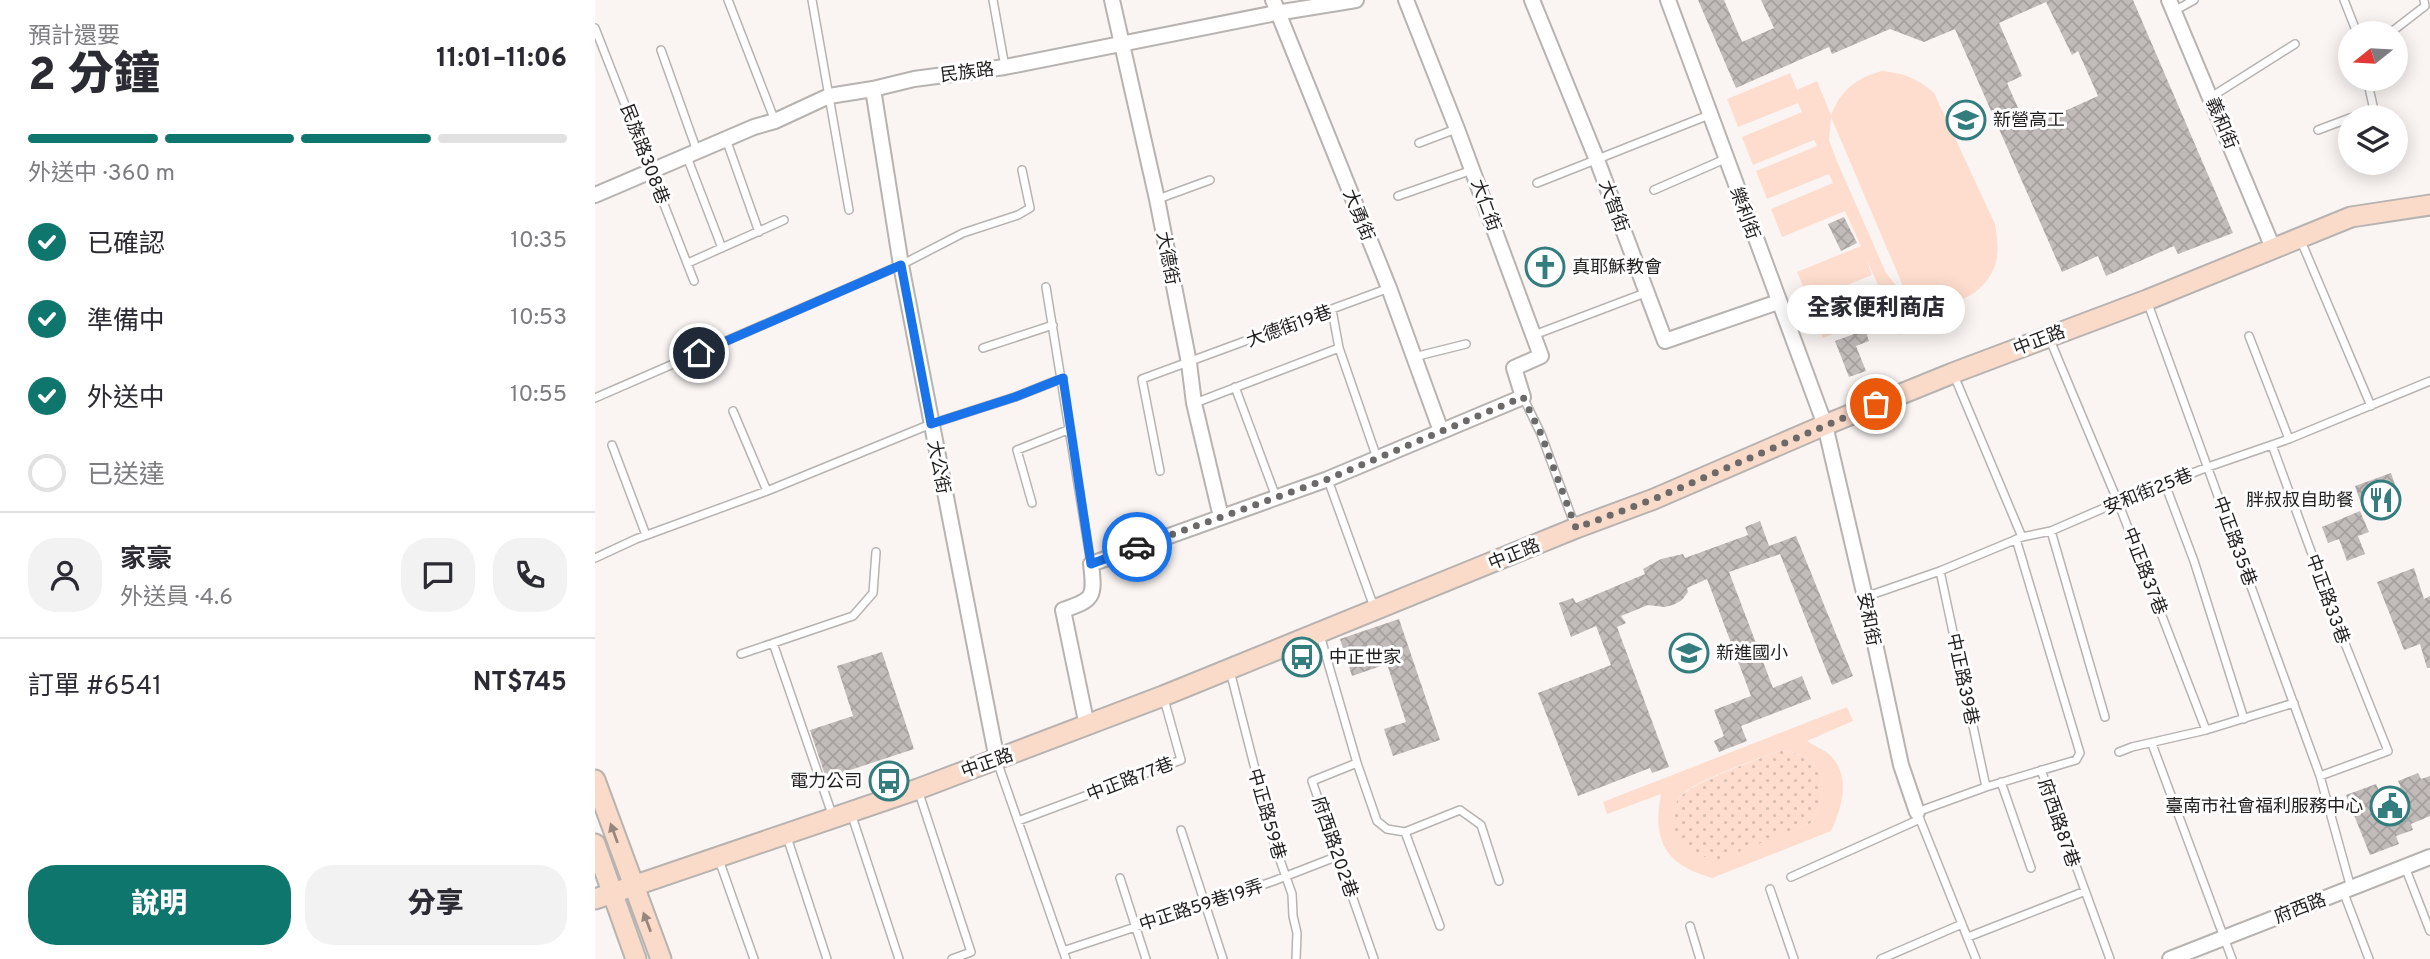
<!DOCTYPE html>
<html lang="zh-TW">
<meta charset="utf-8">
<style>
body{margin:0;font-family:Overpass,"Noto Sans TC",sans-serif;background:#f2f2f3;color:#2b2b33;height:100vh;display:flex;flex-direction:column;font-size:26px;white-space:nowrap}
*{box-sizing:border-box;margin:0}
p{font-size:23px;color:#7c7c81}
.icon{flex:none;width:38px;height:38px;fill:none;stroke:currentColor;stroke-width:2;stroke-linecap:round;stroke-linejoin:round}
.map{position:relative;flex:1;overflow:hidden}
.panel{display:flex;flex-direction:column;background:#fff;width:595px}
.panel>*{flex:none}
.needle{width:46px;rotate:252deg}
.fabs{position:absolute;left:1743px;top:21px;display:grid;gap:14px}
.fabs a{display:grid;place-items:center;width:70px;height:70px;border-radius:50%;background:#fff;box-shadow:0 4px 18px #0003;font-size:35px}
.pin{position:absolute;display:grid;place-items:center;width:60px;height:60px;color:#fff;margin:-30px;border:4px solid #fff;border-radius:50%;box-shadow:0 2px 7px #0007}
.courier{position:absolute;display:grid;place-items:center;width:70px;height:70px;margin:-35px;border:5px solid #1a73e8;border-radius:50%;background:#fff;color:#222;box-shadow:0 2px 9px #0007}
.bubble{position:absolute;height:49px;border-radius:24px;background:#fff;box-shadow:0 4px 18px #0003;font-size:23px;font-weight:800;line-height:49px;text-align:center}
.summary em{font-style:normal;font-weight:800}
.summary div{display:flex;flex-direction:column-reverse}
.summary{display:flex;align-items:center;justify-content:space-between;height:119px;padding:0 28px}
h1{font-size:46px;font-weight:800;line-height:52px}
.bar{display:grid;grid-template-columns:repeat(4,1fr);gap:10px 7px;align-content:center;height:84px;padding:0 28px}
.bar i{height:9px;border-radius:5px;background:#e1e1e2}
.bar .current{background:#0f766e}
.bar p{grid-column:span 4}
.line{display:flex;align-items:center;gap:18px;padding:0 28px;border-top:2px solid #e1e1e2}
.line div{flex:1}
.round{display:grid;place-items:center;flex:none;width:74px;height:74px;border-radius:28px;background:#f2f2f3}
ol{padding:0 28px;list-style:none}
li{display:flex;align-items:center;gap:21px;height:77px}
li p{margin-inline-start:auto}
li .icon{padding:7px;border-radius:50%;background:#0f766e;color:#fff;stroke-width:4}
li:last-child{color:#7c7c81}
li i{width:38px;height:38px;border:4px solid #e1e1e2;border-radius:50%}
.action{display:flex;gap:14px;margin-top:auto;padding:14px 28px}
.action a{flex:1;height:80px;border-radius:28px;background:#0f766e;color:#fff;font-size:28px;font-weight:800;line-height:80px;text-align:center}
.action a+a{background:#f2f2f3;color:#2b2b33}
main{display:flex;flex:1;min-height:0}
.map>svg:first-child{display:block}
</style>
<main>
<section class="panel">
<div class="summary"><div><h1>2 分鐘</h1><p>預計還要</p></div><em>11:01–11:06</em></div>
<div class="bar"><i class="current"></i><i class="current"></i><i class="current"></i><i></i><p>外送中 · 360 m</p></div>
<ol>
<li><svg class="icon" aria-label="check" viewBox="0 0 24 24"><path d="M5 12l5 5 9-10"/></svg>已確認<p>10:35</p></li>
<li><svg class="icon" aria-label="check" viewBox="0 0 24 24"><path d="M5 12l5 5 9-10"/></svg>準備中<p>10:53</p></li>
<li><svg class="icon" aria-label="check" viewBox="0 0 24 24"><path d="M5 12l5 5 9-10"/></svg>外送中<p>10:55</p></li>
<li><i></i>已送達</li>
</ol>
<div class="line" style="height:126px"><a class="round"><svg class="icon" aria-label="person" viewBox="0 0 24 24"><circle cx="12" cy="8" r="4"/><path d="M4 21q1-7 8-7t8 7"/></svg></a><div><b>家豪</b><p>外送員 · 4.6</p></div><a class="round"><svg class="icon" aria-label="chat" viewBox="0 0 24 24"><path d="M4 5h16v11H9l-5 4z"/></svg></a><a class="round"><svg class="icon" aria-label="phone" viewBox="0 0 24 24"><path d="M5 4h4l2 5-3 2q2 4 5 5l2-3 5 2v4C11 20 4 13 5 4z"/></svg></a></div>
<div class="line" style="height:91px"><div>訂單 #6541</div><b>NT$745</b></div>
<div class="action"><a>說明</a><a>分享</a></div>
</section>
<div class="map">
<svg width="1835" height="959" viewBox="0 0 1835 959">
<defs>
<pattern id="grass-dots" width="8" height="8" patternUnits="userSpaceOnUse" patternTransform="scale(1.75)"><rect width="8" height="8" fill="#feddce"/><path d="M2 2h.1M6 6h.1" fill="none" stroke="#d9bdb0" stroke-width="1.8" stroke-linecap="round"/></pattern>
<pattern id="building-cross-hatch" width="8" height="8" patternUnits="userSpaceOnUse" patternTransform="scale(1.75)"><rect width="8" height="8" fill="#c1bcba"/><path d="M0 0l8 8M0 8l8-8" fill="none" stroke="#a6a19f"/></pattern>
</defs>
<rect width="100%" height="100%" fill="#faf5f3"/>
<!-- grass -->
<path fill="url(#grass-dots)" d="M1187,750C1231,758 1236,788 1216,823L1123,861C1106,857 1080,849 1079,828C1079,820 1078,809 1082,801C1091,783 1166,759 1187,750Z"/>
<!-- green -->
<path fill="#feddce" fill-rule="evenodd" d="M1287,71C1309,73 1322,78 1339,93L1400,224C1402,237 1404,249 1401,262C1390,301 1345,313 1313,295L1325,325L1305,335L1271,258L1277,275L1214,300L1202,272L1266,246L1250,211L1187,237L1176,209L1238,183L1234,174L1172,199L1161,171L1222,146L1219,140L1158,165L1147,137L1207,112L1203,103L1143,127L1132,99L1195,73L1202,90L1222,81L1236,115C1246,90 1261,78 1287,71ZM1236,117L1311,293L1304,289L1291,273L1241,159L1234,140Z
M1280,285L1291,313L1228,338L1217,310Z
M1252,707L1258,721L1212,741C1219,746 1230,750 1236,756C1256,777 1247,808 1236,831L1117,878C1070,865 1057,841 1066,794L1012,814L1008,802ZM1187,750C1231,758 1236,788 1216,823L1123,860C1108,857 1084,850 1080,832C1078,823 1078,807 1083,799C1095,781 1164,759 1187,750Z"/>
<!-- building -->
<path fill="url(#building-cross-hatch)" fill-rule="evenodd" d="M1103,0H1129L1147,42L1179,28L1166,0H1538L1638,233L1583,254L1579,246L1511,276L1503,256L1467,272L1360,29L1329,42L1295,29L1237,54L1234,47L1141,88ZM1451,2L1477,55L1483,51L1503,96L1432,128L1412,83L1427,76L1404,23Z
M1249,217L1262,243L1246,251L1233,224Z
M1270,330L1274,341L1261,346L1271,371L1254,377L1240,341Z
M1796,473L1805,499L1769,512L1760,486Z
M1765,511L1774,532L1763,536L1770,554L1752,561L1744,539L1733,543L1727,527Z
M1165,521L1174,546L1201,536L1258,676L1237,685L1185,554L1134,572L1178,688L1207,676L1216,699L1146,726L1152,741L1124,752L1119,741L1129,736L1119,710L1156,696L1112,579L1092,588L1093,592L1087,600L1078,605L1069,607L1053,605L1026,616L1031,623L1022,627L1074,767L1057,773L1055,768L983,796L943,693L1016,665L1001,626L976,637L964,603L978,598L981,603L1050,574L1048,569L1066,559L1088,554L1090,558L1153,535L1150,527Z
M1819,568L1829,599L1835,596V668H1832L1825,644L1809,650L1782,582Z
M804,619L845,740L798,756L789,729L811,722L792,664L757,676L745,639Z
M287,652L319,749L231,778L215,730L258,716L242,666Z
M1823,773L1826,779L1835,776V816L1816,824L1818,830L1801,836L1804,844L1775,855L1751,795L1781,784L1786,795L1806,787L1803,781Z"/>
<g fill="none" stroke-linecap="round" stroke-linejoin="round">
<defs>
<path id="lane" d="M133,0L180,121
M217,0L254,210
M398,0L410,67
M1749,0L1762,33
M1579,11L1599,0
M0,28L99,281
M1795,33L1830,6L1829,0
M66,50L102,151
M1616,97L1700,44
M1758,117L1779,110L1772,79
M1723,130L1755,118
M131,139L164,232
M824,143L861,129
M92,157L127,248
M942,183L1114,115
M1059,190L1130,159
M803,196L877,170
M563,199L615,180
M1706,241L1776,406
M93,263L189,220
M451,287L496,564
M1552,301L1725,776L1756,888
M737,310L744,348L782,458
M939,335L1050,293
M1654,336L1694,439
M1455,340L1523,502L1611,730
M388,348L458,325
M819,357L871,344
M1358,373L1427,537
M640,387L681,497
M928,397L946,434L980,526
M0,398L306,265L368,233L423,215L435,208L427,170
M600,403L744,348
M138,411L172,491
M17,445L51,535
M1677,445L1747,636L1793,751L1725,776
M565,471L547,379L794,288
M733,480L779,607
M1570,484L1599,561L1649,719
M437,503L422,450L475,429
M1456,531L1510,717
M0,558L41,539L172,491L336,424L420,397L468,378
M1345,571L1391,787
M1270,597L1345,571L1427,537L1456,531L1523,502L1613,467L1694,439L1835,381
M725,635L762,763L782,821L792,829L810,832L865,810L886,825L904,881
M178,643L238,817
M146,654L258,616L278,593L281,552
M635,671L679,843L697,894L698,916L702,933L701,959
M1557,744L1637,959
M1524,752L1537,747L1611,730L1699,703
M402,761L471,959
M762,763L717,781L779,959
M1446,770L1515,959
M1406,782L1436,868
M323,790L376,952L357,959
M256,813L304,959
M423,821L586,760L569,699
M586,830L628,959
M810,832L845,926
M192,837L232,959
M123,857L159,959
M1810,867L1835,931
M1196,877L1325,819
M525,878L551,959
M1175,889L1199,959
M1748,891L1774,959
M1095,926L1105,959
M1373,937L1488,892
M468,951L676,882L743,856
M1286,959L1367,924
M1381,959L1322,812L1391,787L1481,760L1485,753L1421,539"/>
<path id="street" d="M517,0L562,199L594,363L599,403L626,517
M678,0L794,288L846,431
M937,0L1002,160L1070,341L1183,302
M1073,0L1230,425L1270,597L1306,765L1322,812
M1574,0L1678,248
M278,89L306,265L402,760
M0,195L159,127L180,121L234,96L278,89L319,79L410,67L681,13L761,0
M492,726L468,610C499,600 500,597 496,564L733,479L928,397L919,368L946,356L862,129L811,0
M1575,959L1835,857"/>
<path id="secondary" d="M0,780L66,959
M0,844L41,959
M0,899L323,789L568,696L981,528L1059,499L1230,425L1358,373L1552,300L1756,217L1835,205"/>
</defs>
<!-- lane casing -->
<use href="#lane" stroke="#b7b3b1" stroke-width="10"/>
<!-- street casing -->
<use href="#street" stroke="#b7b3b1" stroke-width="18"/>
<!-- secondary casing -->
<use href="#secondary" stroke="#b7b3b1" stroke-width="23"/>
<!-- lane -->
<use href="#lane" stroke="#fff" stroke-width="7"/>
<!-- street -->
<use href="#street" stroke="#fff" stroke-width="14"/>
<!-- secondary -->
<use href="#secondary" stroke="#fadac9" stroke-width="19"/>
</g>
<!-- one-way arrows -->
<defs><path id="oneway-solid" d="M-6-.8H1V-3.2L6.5 0L1 3.2V.8H-6Z" transform="scale(1.75)"/></defs>
<g fill="#98867c">
<use href="#oneway-solid" transform="translate(19 833) rotate(-110)"/>
<use href="#oneway-solid" transform="translate(52 922) rotate(-111)"/>
</g>
<g fill="none" stroke-linecap="round" stroke-linejoin="round">
<!-- done -->
<path stroke="#6c6a69" stroke-width="7" stroke-dasharray="0 12.6" d="M542,547L733,479L928,397L946,434L981,528L1059,499L1281,404"/>
<!-- route -->
<path stroke="#1a73e8" stroke-width="9" d="M104,353L306,265L336,424L420,397L468,378L496,564L542,547"/>
</g>
<!-- icons -->
<defs>
<symbol id="school-ring" viewBox="-11 -11 22 22"><circle r="9.5" fill="#fff" stroke="#347d7e" stroke-width="1.5"/><path d="M0-5L7-2L0 1L-7-2ZM-4 1L0 2.5L4 1V4Q0 6-4 4Z" fill="#347d7e"/></symbol>
<symbol id="church-ring" viewBox="-11 -11 22 22"><circle r="9.5" fill="#fff" stroke="#347d7e" stroke-width="1.5"/><path d="M-1.2-6h2.4v3.5h3.3v2.4h-3.3V6h-2.4V-.1h-3.3v-2.4h3.3Z" fill="#347d7e"/></symbol>
<symbol id="restaurant-ring" viewBox="-11 -11 22 22"><circle r="9.5" fill="#fff" stroke="#347d7e" stroke-width="1.5"/><path d="M-5-6h1v4h1v-4h1v4h1v-4h1v5L-1.5 .5V6h-2V.5L-5-1ZM5-6V6H3V1.5H1.5Q1.5-4 5-6Z" fill="#347d7e"/></symbol>
<symbol id="bus-ring" viewBox="-11 -11 22 22"><circle r="9.5" fill="#fff" stroke="#347d7e" stroke-width="1.5"/><path d="M-5-6H5V4H4V6H2V4H-2V6H-4V4H-5ZM-3.5-4V0h7V-4ZM-3.5 1.2v1.5H-2V1.2ZM2 1.2v1.5H3.5V1.2Z" fill="#347d7e"/></symbol>
<symbol id="civic-ring" viewBox="-11 -11 22 22"><circle r="9.5" fill="#fff" stroke="#347d7e" stroke-width="1.5"/><path d="M-.6-6.5H3V-4.5H.6V-3L4-1V1h2V6H-6V1h2V-1L-.6-3ZM-1.2 2.5V6h2.4V2.5Z" fill="#347d7e"/></symbol>
</defs>
<g fill-rule="evenodd">
<use href="#school-ring" x="1349" y="98" width="44" height="44"/>
<use href="#church-ring" x="928" y="245" width="44" height="44"/>
<use href="#restaurant-ring" x="1764" y="478" width="44" height="44"/>
<use href="#school-ring" x="1072" y="631" width="44" height="44"/>
<use href="#bus-ring" x="685" y="635" width="44" height="44"/>
<use href="#bus-ring" x="272" y="759" width="44" height="44"/>
<use href="#civic-ring" x="1773" y="784" width="44" height="44"/>
</g>
<g text-anchor="middle" stroke-width="6" stroke-linejoin="round" paint-order="stroke">
<!-- street labels -->
<g font-size="18" fill="#201f1e" stroke="#fff">
<text transform="translate(372 72) rotate(-7)" y="6">民族路</text>
<text transform="translate(1627 123) rotate(67)" y="6">義和街</text>
<text transform="translate(50 154) rotate(69)" y="6">民族路308巷</text>
<text transform="translate(891 205) rotate(70)" y="6">大仁街</text>
<text transform="translate(1019 206) rotate(70)" y="6">大智街</text>
<text transform="translate(1150 213) rotate(70)" y="6">樂利街</text>
<text transform="translate(764 215) rotate(68)" y="6">大勇街</text>
<text transform="translate(573 258) rotate(79)" y="6">大德街</text>
<text transform="translate(694 326) rotate(-20)" y="6">大德街19巷</text>
<text transform="translate(1444 340) rotate(-21)" y="6">中正路</text>
<text transform="translate(344 467) rotate(79)" y="6">大公街</text>
<text transform="translate(1553 491) rotate(-22)" y="6">安和街25巷</text>
<text transform="translate(1640 541) rotate(70)" y="6">中正路35巷</text>
<text transform="translate(919 554) rotate(-22)" y="6">中正路</text>
<text transform="translate(1550 571) rotate(69)" y="6">中正路37巷</text>
<text transform="translate(1733 599) rotate(70)" y="6">中正路33巷</text>
<text transform="translate(1274 619) rotate(79)" y="6">安和街</text>
<text transform="translate(1368 679) rotate(78)" y="6">中正路39巷</text>
<text transform="translate(392 763) rotate(-20)" y="6">中正路</text>
<text transform="translate(535 779) rotate(-21)" y="6">中正路77巷</text>
<text transform="translate(672 814) rotate(74)" y="6">中正路59巷</text>
<text transform="translate(1464 823) rotate(71)" y="6">府西路87巷</text>
<text transform="translate(740 847) rotate(71)" y="6">府西路202巷</text>
<text transform="translate(606 905) rotate(-18)" y="6">中正路59巷19弄</text>
<text transform="translate(1705 908) rotate(-21)" y="6">府西路</text>
</g>
<!-- poi labels -->
<g font-size="18" fill="#201f1e" stroke="#fff" text-anchor="start">
<text x="1398" y="126">新營高工</text>
<text x="977" y="273">真耶穌教會</text>
<text x="1759" y="506" text-anchor="end">胖叔叔自助餐</text>
<text x="1121" y="659">新進國小</text>
<text x="734" y="663">中正世家</text>
<text x="267" y="787" text-anchor="end">電力公司</text>
<text x="1768" y="812" text-anchor="end">臺南市社會福利服務中心</text>
</g>
</g>
</svg>
<div class="fabs">
<a><svg class="needle" viewBox="-14 -14 28 28"><path d="M0-13l5 13h-10z" fill="#e53935"/><path d="M0 13l5-13h-10z" fill="#7c7c81"/></svg></a>
<a><svg class="icon" aria-label="layers" viewBox="0 0 24 24"><path d="M12 4l9 5-9 5-9-5zM3 14l9 5 9-5"/></svg></a>
</div>
<div class="pin" style="left:1281px;top:404px;background:#ea580c"><svg class="icon" aria-label="bag" viewBox="0 0 24 24"><path d="M5 8h14l-1 12H6zM9 8a3 3 0 0 1 6 0"/></svg></div>
<div class="pin" style="left:104px;top:353px;background:#1f2937"><svg class="icon" aria-label="home" viewBox="0 0 24 24"><path d="M3 11l9-7 9 7M6 9v11h12V9"/></svg></div>
<div class="courier" style="left:542px;top:547px"><svg class="icon" aria-label="car" viewBox="0 0 24 24"><path d="M5 17H2v-5l4-1 3-4h7l3 4 3 1v5h-3M9 17h6M6 11h13"/><circle cx="7" cy="17" r="2"/><circle cx="17" cy="17" r="2"/></svg></div>
<div class="bubble" style="left:1192px;top:285px;width:178px">全家便利商店</div>
</div>
</main>
